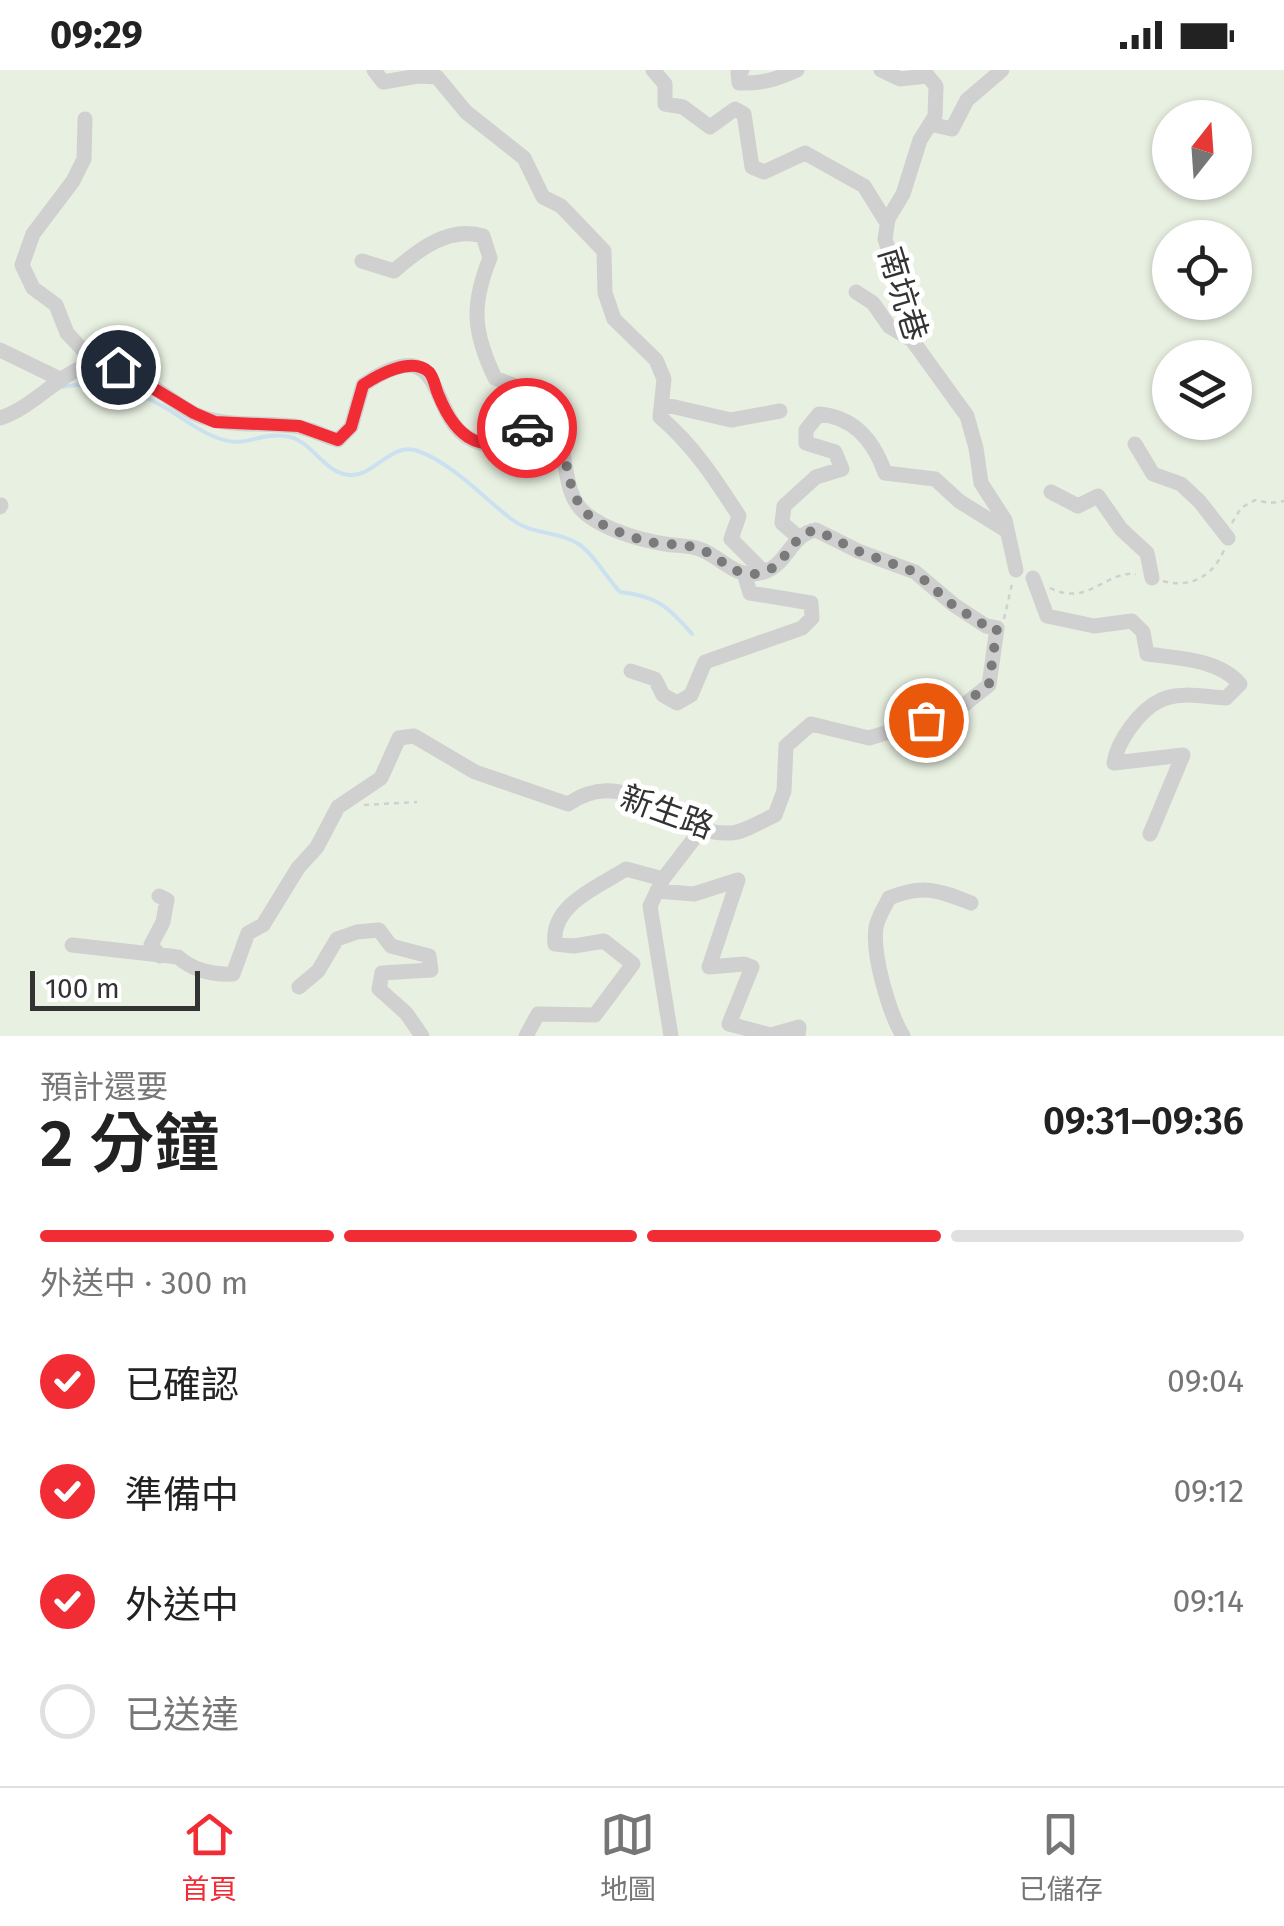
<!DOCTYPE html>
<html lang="zh-TW">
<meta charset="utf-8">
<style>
body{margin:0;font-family:"Fira Sans","Noto Sans TC",sans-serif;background:#f2f2f2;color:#222;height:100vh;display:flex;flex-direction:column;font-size:38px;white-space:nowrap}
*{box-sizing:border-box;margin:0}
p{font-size:32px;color:#767676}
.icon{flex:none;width:55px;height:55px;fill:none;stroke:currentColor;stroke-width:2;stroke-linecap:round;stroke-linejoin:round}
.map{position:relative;height:966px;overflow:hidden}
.panel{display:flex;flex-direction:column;background:#fff;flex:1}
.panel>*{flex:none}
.needle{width:65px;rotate:17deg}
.controls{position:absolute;left:1152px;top:30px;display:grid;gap:20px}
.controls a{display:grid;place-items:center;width:100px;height:100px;border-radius:50%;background:#fff;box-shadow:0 2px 8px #0004;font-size:50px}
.scale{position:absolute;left:30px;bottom:25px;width:170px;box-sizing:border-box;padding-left:10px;border:5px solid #333;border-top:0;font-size:28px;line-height:35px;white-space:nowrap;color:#333;-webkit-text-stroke:8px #fff;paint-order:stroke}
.pin{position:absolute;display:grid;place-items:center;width:85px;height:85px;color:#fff;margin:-42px;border:5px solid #fff;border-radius:50%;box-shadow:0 2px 10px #0007}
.courier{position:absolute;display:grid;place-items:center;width:100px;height:100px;margin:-50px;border:8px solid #f22c35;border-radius:50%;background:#fff;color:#222;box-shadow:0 2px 12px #0007}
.head em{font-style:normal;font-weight:600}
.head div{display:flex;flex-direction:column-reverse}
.head{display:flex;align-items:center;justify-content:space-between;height:170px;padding:0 40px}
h1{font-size:65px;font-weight:600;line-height:75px}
.bar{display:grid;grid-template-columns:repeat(4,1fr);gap:15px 10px;align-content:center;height:120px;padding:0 40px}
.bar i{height:12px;border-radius:8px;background:#e0e0e0}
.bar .active{background:#f22c35}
.bar p{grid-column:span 4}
ol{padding:0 40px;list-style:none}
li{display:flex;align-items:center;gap:30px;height:110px}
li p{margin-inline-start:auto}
li .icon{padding:10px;border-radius:50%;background:#f22c35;color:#fff;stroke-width:4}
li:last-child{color:#767676}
li i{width:55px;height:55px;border:5px solid #e0e0e0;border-radius:50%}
.status{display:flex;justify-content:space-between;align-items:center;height:70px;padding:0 50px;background:#fff;direction:ltr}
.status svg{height:28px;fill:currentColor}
.tabs{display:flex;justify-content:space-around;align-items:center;height:140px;border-top:2px solid #e0e0e0;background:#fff;font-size:28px;color:#767676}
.tabs a{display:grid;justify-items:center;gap:5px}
.tabs .active{color:#f22c35}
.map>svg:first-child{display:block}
</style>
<div class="status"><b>09:29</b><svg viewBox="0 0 49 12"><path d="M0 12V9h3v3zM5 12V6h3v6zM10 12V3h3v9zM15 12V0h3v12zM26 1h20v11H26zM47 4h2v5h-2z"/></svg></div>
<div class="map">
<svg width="1284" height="966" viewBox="0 0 1284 966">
<rect width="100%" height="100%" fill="#fff"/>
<!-- green -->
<path fill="#e8f0e1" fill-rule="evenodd" d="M0,0H1284V966H0ZM1170,48H1235V112H1170ZM1170,168H1235V232H1170ZM1170,288H1235V352H1170Z"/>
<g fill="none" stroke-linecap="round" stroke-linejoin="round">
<!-- stream -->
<path stroke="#cce1f0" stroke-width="4" d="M63,317C95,309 138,321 166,338C183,348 200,362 218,368C246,379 259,362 285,366C312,369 322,402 349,405C375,407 391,371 418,381C455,395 480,425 510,448C532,466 559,460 580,475C595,486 607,508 620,522C656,526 668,536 692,564"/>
<!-- path -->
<path stroke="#d0d0d0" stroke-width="2.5" stroke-dasharray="5 5" stroke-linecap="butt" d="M1232,453L1241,438L1255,430L1270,433L1284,431
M1163,511C1191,519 1214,505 1224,480
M1050,518C1089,537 1104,501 1136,504
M1004,549L1012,514
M364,735L417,732"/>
<!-- minor -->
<path stroke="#d0d0d0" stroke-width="15" d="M374,0L383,12L418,6L437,7L466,42L524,88L543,127L561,136L604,181L605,223L614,249L656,290L664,309L660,347C694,376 715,409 739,446L731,469L764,502
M653,0L665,14V34L683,37L710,57L735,39L744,44L752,97L764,102L805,83L864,116L887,153
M742,0L738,3L739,13C761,14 778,9 797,0
M881,0L900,9L927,6
M923,0L936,16L935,46L920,70L903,124L888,149L885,169L899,212L912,270L967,346L976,378L981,413L1005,450L1016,500
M85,49L84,89L73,111L33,164L22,195L33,218L56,235L67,263L95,293
M930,54L952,59L967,30L1002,0
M362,191L394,201C419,179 449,156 483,166L490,188C471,235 473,262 495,308L525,320L501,356L498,375
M856,222L873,233L889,256L912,270
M0,280L62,310
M662,334L731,350L780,341
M0,348C35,337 62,300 93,294C122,288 169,331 195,344C225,358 262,352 294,356C310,358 323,366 338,370L351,357L363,315C454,253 422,357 480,373C512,382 525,346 551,353C571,379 559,422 586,444C606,460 640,470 665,474C676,476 692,475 702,480C724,489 737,511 764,502C787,495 791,464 816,460L858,481L915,502L954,535L986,556L997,558L989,615L955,642L869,668L811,654L786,676L784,721L775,745C761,751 745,762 731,763C668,766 630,691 568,734L475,702L414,666L399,668L381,708L338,737L317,777L298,798L263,855L248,863L233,904C212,905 194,901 178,887L72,875
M1135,374L1153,404L1181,414L1200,432L1228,468
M1051,422L1078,436L1098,426L1121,459L1147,483L1152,508
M0,437L1,435
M798,467L782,453L784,436L816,407L842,399L835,382L806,373V360L819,344C854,347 874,371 885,403L935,409L959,431L1007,461
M1033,508L1047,546L1094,556L1132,551L1143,562L1147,584C1177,588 1219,589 1240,614L1226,628C1206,627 1179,621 1161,630C1139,640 1117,672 1114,693L1183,685L1150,764
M631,601L655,609L663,625L677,633L691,625L705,592L802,558L812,548L811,533L750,523L744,503
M657,821L694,824L738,810L709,897L744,894L752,897L729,954L771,965L799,957L798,966
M159,826L167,830L163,852L151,875L160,886
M299,917L318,901L337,869L357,862L379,860L391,876L429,886L431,900L382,903L379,919L406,943L422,966
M526,966L538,944L595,945L633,894L604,871L574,876L555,874C550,835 598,817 626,799L663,809
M671,966L650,836L663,809L700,761
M903,966C889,943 872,884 876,858C877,848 885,837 889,828C923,814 938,820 971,833"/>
</g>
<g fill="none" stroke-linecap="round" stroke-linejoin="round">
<!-- done -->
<path stroke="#7a7a7a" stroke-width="10" stroke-dasharray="0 18" d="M527,358L544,351L551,353C570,378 563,412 582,438C594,455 630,467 649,472C666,475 687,473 702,480C724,489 737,511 764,502C787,495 791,464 816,460L858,481L915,502L954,536L986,556L997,558L989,614L955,642L926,650"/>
<!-- route -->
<path stroke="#f22c35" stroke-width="12" d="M118,297L194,343L215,352L299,356L338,370L351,357L363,315C378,305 412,286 429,302C434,307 435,317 438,324C456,369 484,390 527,358"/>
</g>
<g text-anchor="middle" stroke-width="10" stroke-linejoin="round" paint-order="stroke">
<!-- street labels -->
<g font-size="32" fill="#333" stroke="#fff">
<text transform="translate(903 224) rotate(73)" y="11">南坑巷</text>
<text transform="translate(667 742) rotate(20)" y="11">新生路</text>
</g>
</g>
</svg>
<div class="controls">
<a><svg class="needle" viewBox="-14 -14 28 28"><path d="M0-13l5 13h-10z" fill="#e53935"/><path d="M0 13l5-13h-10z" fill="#767676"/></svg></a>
<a><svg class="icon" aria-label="locate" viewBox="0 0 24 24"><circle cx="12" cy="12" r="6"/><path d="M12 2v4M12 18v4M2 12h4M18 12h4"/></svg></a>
<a><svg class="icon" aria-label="layers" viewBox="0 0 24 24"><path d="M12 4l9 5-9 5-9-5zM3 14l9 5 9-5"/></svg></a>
</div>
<div class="scale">100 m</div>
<div class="pin" style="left:926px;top:650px;background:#ea580c"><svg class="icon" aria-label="bag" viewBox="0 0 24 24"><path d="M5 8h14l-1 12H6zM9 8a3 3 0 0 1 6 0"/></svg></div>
<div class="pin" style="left:118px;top:297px;background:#1f2937"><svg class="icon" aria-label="home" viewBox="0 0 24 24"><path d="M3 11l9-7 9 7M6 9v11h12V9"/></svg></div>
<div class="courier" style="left:527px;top:358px"><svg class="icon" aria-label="car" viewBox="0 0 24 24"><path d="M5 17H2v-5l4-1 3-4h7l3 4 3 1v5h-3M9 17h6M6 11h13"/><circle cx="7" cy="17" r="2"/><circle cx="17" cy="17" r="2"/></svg></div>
</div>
<section class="panel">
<div class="head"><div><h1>2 分鐘</h1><p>預計還要</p></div><em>09:31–09:36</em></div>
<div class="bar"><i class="active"></i><i class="active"></i><i class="active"></i><i></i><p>外送中 · 300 m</p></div>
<ol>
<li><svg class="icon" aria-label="check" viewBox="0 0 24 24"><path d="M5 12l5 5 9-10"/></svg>已確認<p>09:04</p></li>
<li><svg class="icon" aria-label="check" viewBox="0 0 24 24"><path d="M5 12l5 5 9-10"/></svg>準備中<p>09:12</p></li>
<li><svg class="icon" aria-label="check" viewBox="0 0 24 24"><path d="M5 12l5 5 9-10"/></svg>外送中<p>09:14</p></li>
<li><i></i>已送達</li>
</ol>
</section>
<nav class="tabs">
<a class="active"><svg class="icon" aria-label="home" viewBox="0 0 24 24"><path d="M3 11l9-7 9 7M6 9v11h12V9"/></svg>首頁</a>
<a><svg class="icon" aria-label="map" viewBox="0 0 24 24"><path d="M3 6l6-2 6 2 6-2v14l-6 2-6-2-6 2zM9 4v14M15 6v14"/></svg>地圖</a>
<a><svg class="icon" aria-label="saved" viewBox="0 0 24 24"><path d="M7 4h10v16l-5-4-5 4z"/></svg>已儲存</a>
</nav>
